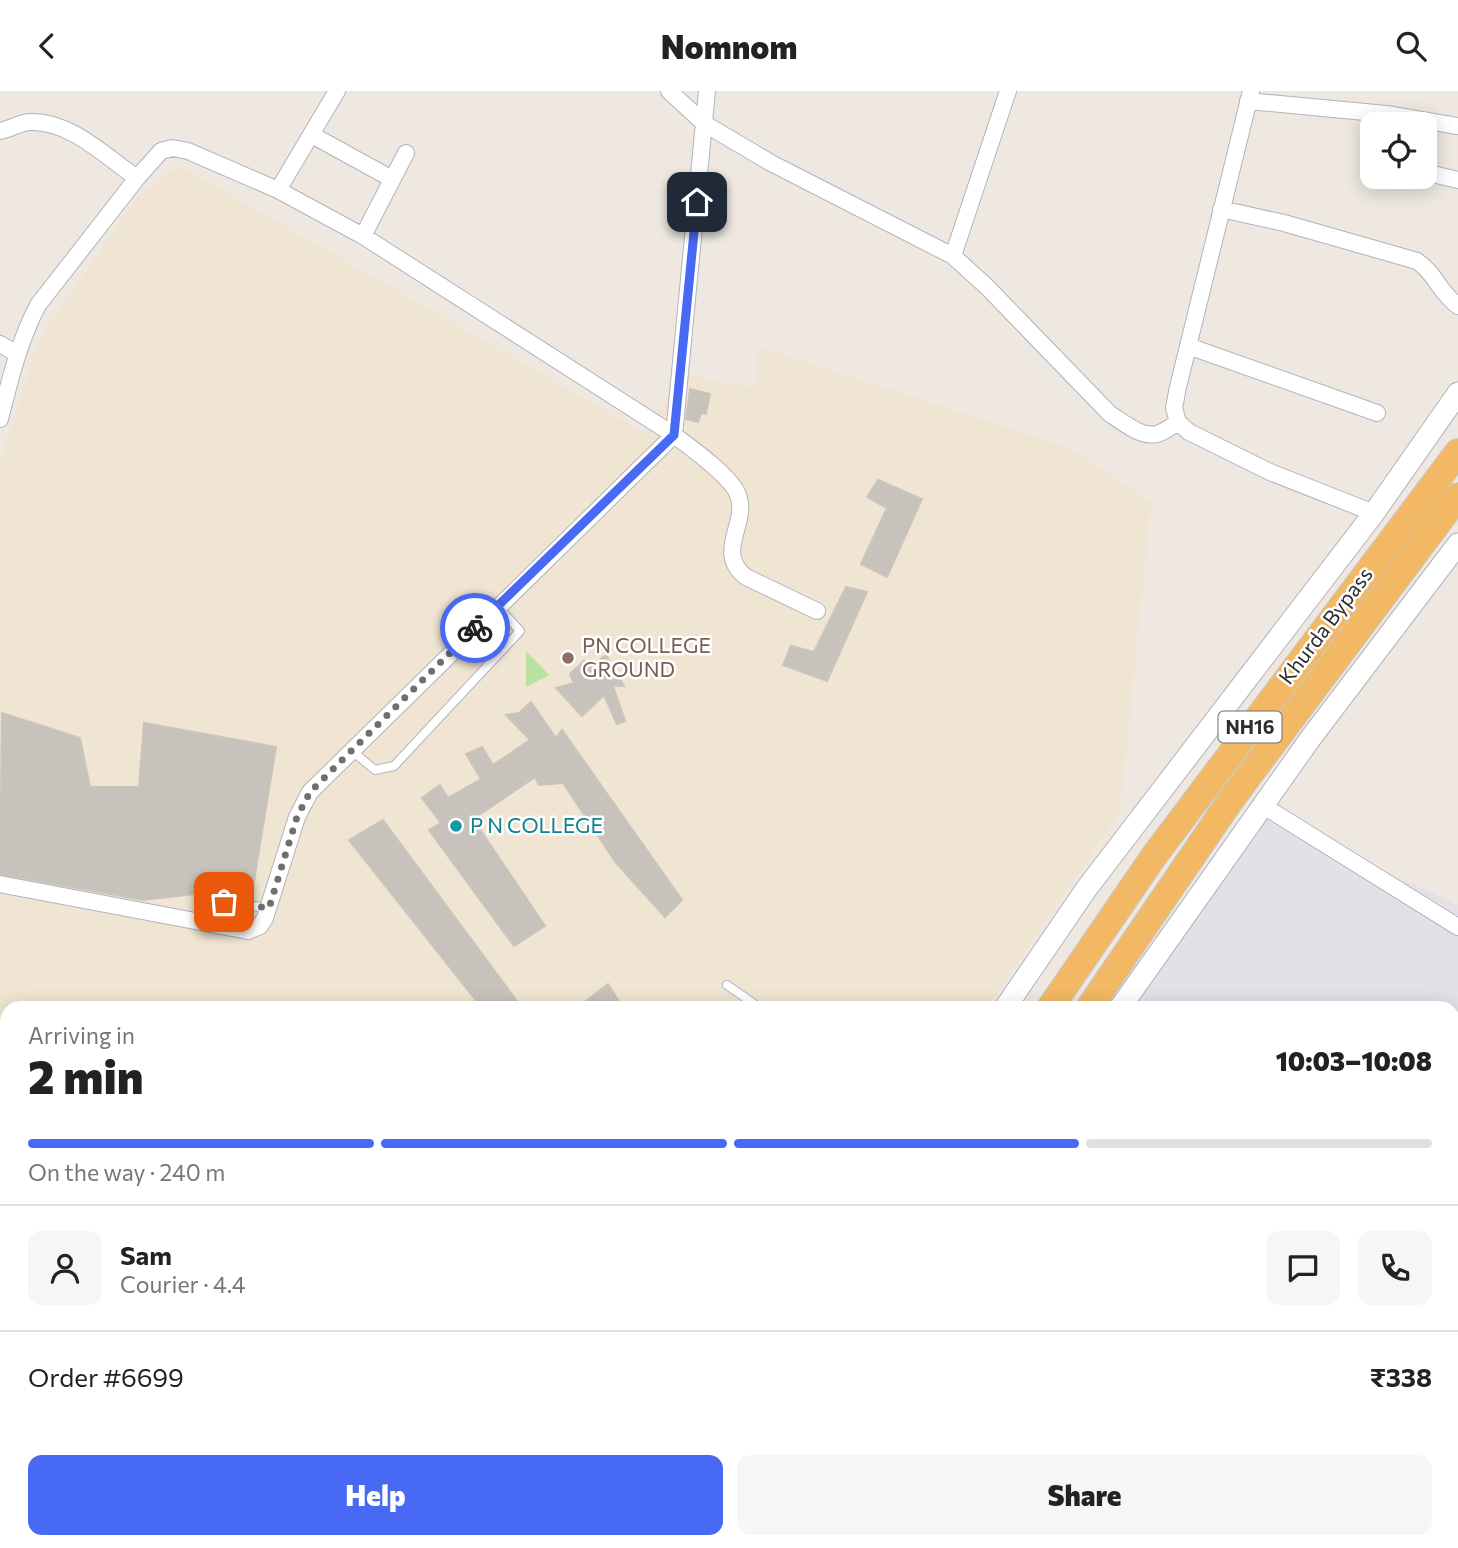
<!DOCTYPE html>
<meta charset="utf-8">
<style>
body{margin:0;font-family:Commissioner,sans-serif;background:#f6f6f6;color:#222;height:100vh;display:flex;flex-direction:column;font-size:26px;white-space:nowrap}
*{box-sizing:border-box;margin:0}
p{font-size:23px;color:#767676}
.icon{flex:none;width:38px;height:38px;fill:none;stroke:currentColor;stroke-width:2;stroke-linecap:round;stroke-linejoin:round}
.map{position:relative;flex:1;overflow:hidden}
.details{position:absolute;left:0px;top:910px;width:1460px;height:548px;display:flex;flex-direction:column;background:#fff;border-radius:21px 21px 0 0;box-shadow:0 4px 18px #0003}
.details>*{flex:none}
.fabs{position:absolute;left:1360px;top:21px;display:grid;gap:14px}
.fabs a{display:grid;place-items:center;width:77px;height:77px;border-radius:14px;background:#fff;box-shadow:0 4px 18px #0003;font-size:35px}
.pin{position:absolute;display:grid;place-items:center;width:60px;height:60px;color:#fff;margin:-30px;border-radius:14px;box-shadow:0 4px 10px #0006}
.courier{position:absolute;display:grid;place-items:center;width:70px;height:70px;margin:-35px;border:5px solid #4869f4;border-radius:50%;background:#fff;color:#222;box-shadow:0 2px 9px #0007}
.head em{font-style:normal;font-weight:800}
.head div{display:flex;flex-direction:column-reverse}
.head{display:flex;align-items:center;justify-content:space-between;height:119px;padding:0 28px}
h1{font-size:46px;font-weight:800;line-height:52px}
.bar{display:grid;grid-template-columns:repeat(4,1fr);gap:10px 7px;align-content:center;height:84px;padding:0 28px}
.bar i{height:9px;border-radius:5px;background:#e0e0e0}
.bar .active{background:#4869f4}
.bar p{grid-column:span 4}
.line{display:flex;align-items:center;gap:18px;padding:0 28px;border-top:2px solid #e0e0e0}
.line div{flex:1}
.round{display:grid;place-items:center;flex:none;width:74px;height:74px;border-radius:14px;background:#f6f6f6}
.cta{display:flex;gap:14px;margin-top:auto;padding:14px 28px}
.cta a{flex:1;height:80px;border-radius:14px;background:#4869f4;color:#fff;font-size:28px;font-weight:800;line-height:80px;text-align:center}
.cta a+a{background:#f6f6f6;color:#222}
header{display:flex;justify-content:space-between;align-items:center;height:91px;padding:0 28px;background:#fff;font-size:32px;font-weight:800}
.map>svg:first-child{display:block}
</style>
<header><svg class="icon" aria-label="back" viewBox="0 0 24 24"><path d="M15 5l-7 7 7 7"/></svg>Nomnom<svg class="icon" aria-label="search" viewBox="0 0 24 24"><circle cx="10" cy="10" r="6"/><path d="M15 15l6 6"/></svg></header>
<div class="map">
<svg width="1458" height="1457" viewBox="0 0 1458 1457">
<rect width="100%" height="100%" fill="#eee8e1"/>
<!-- industrial -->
<path fill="#e3e1e7" d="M1254,720L1458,814V1457H719L726,1451H1452V917H1132Z"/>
<!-- education -->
<path fill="#efe5d2" d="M183,77L645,342L681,283L756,297L759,255L1074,359L1151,412L1120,721L987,917H7V1144L0,1140V372L39,248L137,106L170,80Z"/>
<!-- green -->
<path fill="#b7e2a0" d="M526,560L549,584L526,596Z"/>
<!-- building -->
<path fill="#c7c3bc" stroke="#cac4ba" stroke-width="2" d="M690,298L710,303L706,323L701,322L698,331L686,328Z
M878,389L922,408L887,486L861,473L887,417L867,406Z
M846,496L867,501L827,590L783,574L791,555L814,561Z
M606,564L624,595H613L625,630L617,633L604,604L582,625L556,597L574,592L570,583L584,570L588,578Z
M531,611L556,647L562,639L682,809L665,826L616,772L563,692L539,694L535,686L473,728L545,835L514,855L429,739L441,732L422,707L440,694L448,707L481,688L466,663L482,656L493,674L530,649L506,624L519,622Z
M2,622L80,647L90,696H139L144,632L276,656L253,796L143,809L0,783Z
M383,729L522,917H482L349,749Z
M608,893L623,917H577Z"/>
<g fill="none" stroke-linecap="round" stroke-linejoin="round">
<defs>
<path id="service" d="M352,660L375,679L394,675L520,540L497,515
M204,809L269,817
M727,894L760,917"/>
<path id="minor" d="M669,0L705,33L771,72L953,165L987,196L1110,323C1123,331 1141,347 1157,343C1164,341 1172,335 1178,331
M707,0L674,344C690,356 732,386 738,404C749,433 714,461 746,486L817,520
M1251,0L1178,296L1174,317L1178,331L1189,341L1270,381L1374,422
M1248,10L1386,23L1458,35
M0,40C10,38 21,31 31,31C71,30 106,66 137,87
M312,44L392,88
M1424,81L1458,89
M278,99L337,0
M1221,118L1284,132L1417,170C1436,183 1439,201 1458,215
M363,145L406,62
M953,165L1008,0
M0,253L17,263
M1188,255L1377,322
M0,328C10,289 19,250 38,214L137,87L161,60L172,57L188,60L278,99L363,145L674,344L310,701L297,726L265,827L260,835L248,840L0,793
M1262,714L1458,836
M0,1150L7,1154
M1452,1286L1458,1291
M0,1298L7,1290
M0,1420L7,1408
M60,1451L68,1457
M306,1451L314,1457
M452,1451L459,1457
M170,1457L182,1451
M396,1457L413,1451"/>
<path id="secondary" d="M1005,917L1087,797L1374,422L1458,302
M1120,917L1310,648L1458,453
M561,1457L570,1451
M697,1457L704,1451"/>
<path id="trunk" d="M1050,917L1154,765L1458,361
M1089,917L1230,710L1458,405
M610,1457L617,1451
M655,1457L663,1451"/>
</defs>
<!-- service casing -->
<use href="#service" stroke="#b1b3bd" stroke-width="10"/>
<!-- minor casing -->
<use href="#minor" stroke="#b1b3bd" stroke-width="18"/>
<!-- secondary casing -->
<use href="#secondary" stroke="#b1b3bd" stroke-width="23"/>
<!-- trunk casing -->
<use href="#trunk" stroke="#c9c9c9" stroke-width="28"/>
<!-- service -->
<use href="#service" stroke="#fff" stroke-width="8"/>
<!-- minor -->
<use href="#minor" stroke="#fff" stroke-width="16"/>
<!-- secondary -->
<use href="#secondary" stroke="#fff" stroke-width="21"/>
<!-- trunk -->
<use href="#trunk" stroke="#f3b864" stroke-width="26"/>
</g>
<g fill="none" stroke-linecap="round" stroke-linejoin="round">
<!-- done -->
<path stroke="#716f6d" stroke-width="7" stroke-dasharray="0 12.6" d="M224,811L269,817L297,726L310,701L475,537"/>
<!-- route -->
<path stroke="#4869f4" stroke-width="9" d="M475,537L674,344L697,111"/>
</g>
<!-- markers -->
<circle fill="#8d6e63" stroke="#fff" stroke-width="2.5" cx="568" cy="567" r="7"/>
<circle fill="#0f9aa8" stroke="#fff" stroke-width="2.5" cx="456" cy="735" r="7"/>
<g text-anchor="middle" stroke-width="5" stroke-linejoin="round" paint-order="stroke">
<!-- shield labels -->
<rect fill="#fff" stroke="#6d6d6d" stroke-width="2" x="1218.5" y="620.5" width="63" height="31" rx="5"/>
<g font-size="19" font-weight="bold" fill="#2e2e2e">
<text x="1250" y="643">NH16</text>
</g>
<!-- street labels -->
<g font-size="21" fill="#2e2e2e" stroke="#fff">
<text transform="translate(1326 535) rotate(-53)" y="7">Khurda Bypass</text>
</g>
<!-- education labels -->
<g font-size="21" fill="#785e54" stroke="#fff" text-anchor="start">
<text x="582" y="562">PN COLLEGE<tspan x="582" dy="24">GROUND</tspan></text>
</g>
<!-- culture labels -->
<g font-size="21" fill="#0d838f" stroke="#fff" text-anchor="start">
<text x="470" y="742">P N COLLEGE</text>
</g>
</g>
</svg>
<div class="fabs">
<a><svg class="icon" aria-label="locate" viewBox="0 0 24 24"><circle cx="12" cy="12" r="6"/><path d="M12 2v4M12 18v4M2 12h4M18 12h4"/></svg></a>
</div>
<div class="pin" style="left:224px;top:811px;background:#ea580c"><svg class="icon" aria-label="bag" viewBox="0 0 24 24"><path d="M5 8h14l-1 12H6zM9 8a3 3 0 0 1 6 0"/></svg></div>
<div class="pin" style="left:697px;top:111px;background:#1f2937"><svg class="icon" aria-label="home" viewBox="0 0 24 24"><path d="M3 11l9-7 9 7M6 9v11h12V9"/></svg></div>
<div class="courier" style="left:475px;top:537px"><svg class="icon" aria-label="bike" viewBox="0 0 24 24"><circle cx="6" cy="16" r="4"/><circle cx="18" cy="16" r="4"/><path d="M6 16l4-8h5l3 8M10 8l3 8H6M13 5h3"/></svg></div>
<section class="details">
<div class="head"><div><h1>2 min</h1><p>Arriving in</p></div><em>10:03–10:08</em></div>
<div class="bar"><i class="active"></i><i class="active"></i><i class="active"></i><i></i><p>On the way · 240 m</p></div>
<div class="line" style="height:126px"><a class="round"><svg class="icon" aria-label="person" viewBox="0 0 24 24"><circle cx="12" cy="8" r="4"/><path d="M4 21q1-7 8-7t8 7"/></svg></a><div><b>Sam</b><p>Courier · 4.4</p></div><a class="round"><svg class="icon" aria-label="chat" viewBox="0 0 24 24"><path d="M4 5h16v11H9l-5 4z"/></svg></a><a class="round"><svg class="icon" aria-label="phone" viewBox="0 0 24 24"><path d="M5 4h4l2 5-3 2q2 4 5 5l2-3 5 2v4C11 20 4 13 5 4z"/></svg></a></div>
<div class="line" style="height:91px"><div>Order #6699</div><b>₹338</b></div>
<div class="cta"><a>Help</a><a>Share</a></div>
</section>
</div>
